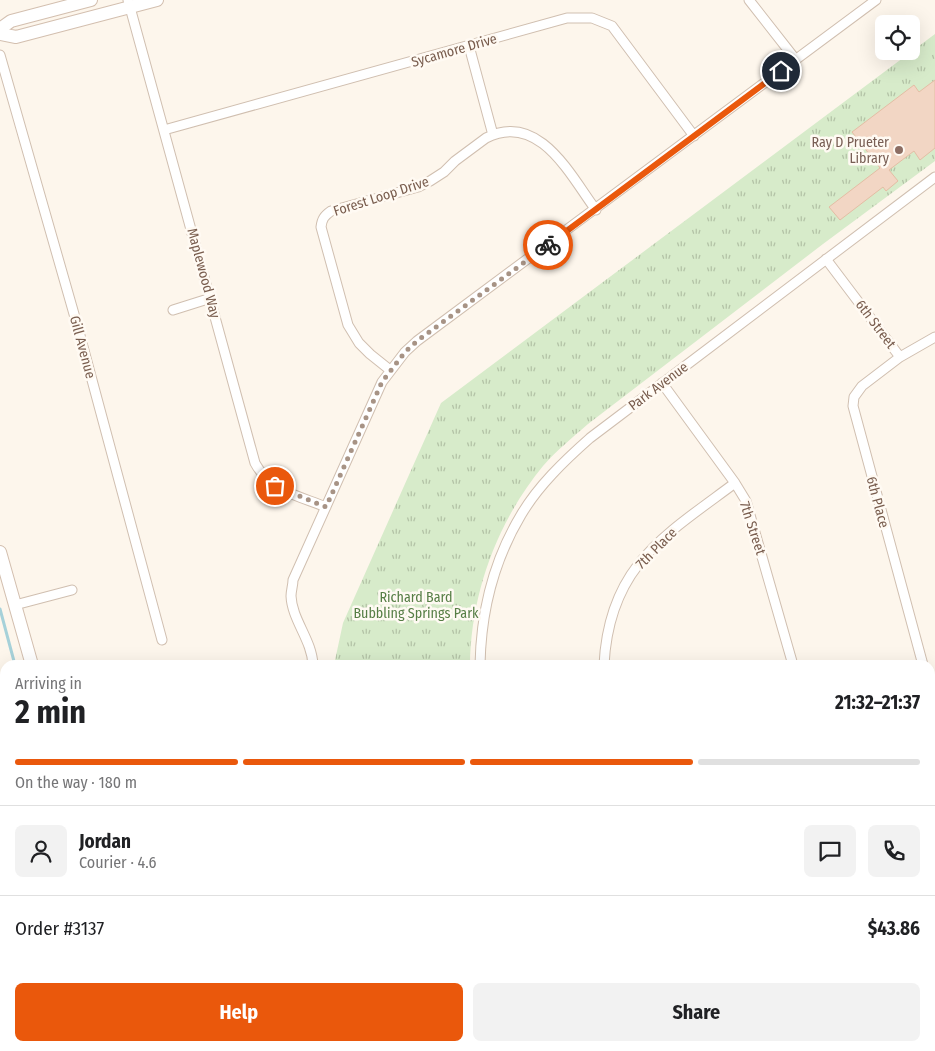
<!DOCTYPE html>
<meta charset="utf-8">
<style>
body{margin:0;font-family:"Fira Sans Condensed",sans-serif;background:#f2f2f2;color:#202124;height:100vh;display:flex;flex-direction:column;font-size:19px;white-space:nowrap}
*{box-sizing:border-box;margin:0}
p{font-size:16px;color:#757577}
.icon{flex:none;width:28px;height:28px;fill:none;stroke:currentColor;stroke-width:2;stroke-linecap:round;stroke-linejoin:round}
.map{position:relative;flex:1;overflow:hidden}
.details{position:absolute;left:0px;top:660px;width:935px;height:391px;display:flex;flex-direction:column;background:#fff;border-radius:15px 15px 0 0;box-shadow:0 5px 20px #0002}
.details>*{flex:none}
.fabs{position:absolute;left:875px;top:15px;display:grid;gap:10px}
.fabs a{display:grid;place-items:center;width:45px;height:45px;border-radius:8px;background:#fff;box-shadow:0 5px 20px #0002;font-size:25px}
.pin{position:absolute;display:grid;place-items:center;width:42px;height:42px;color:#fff;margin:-21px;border:2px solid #fff;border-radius:50%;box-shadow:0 1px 5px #0007}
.courier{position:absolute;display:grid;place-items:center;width:50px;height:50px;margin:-25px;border:4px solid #ea580c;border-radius:50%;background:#fff;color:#222;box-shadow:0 1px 6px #0007}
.summary em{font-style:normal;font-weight:700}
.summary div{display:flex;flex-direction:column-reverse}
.summary{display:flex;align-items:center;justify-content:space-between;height:85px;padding:0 15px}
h1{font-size:32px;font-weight:700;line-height:38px}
.bar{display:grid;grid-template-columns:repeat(4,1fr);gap:8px 5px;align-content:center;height:60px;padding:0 15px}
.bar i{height:6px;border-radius:4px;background:#e0e0e0}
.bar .on{background:#ea580c}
.bar p{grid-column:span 4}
.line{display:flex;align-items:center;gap:12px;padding:0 15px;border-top:1px solid #e0e0e0}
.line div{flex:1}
.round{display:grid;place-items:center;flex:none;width:52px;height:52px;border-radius:8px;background:#f2f2f2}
.cta{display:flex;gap:10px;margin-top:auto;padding:10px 15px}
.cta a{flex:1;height:58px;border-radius:8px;background:#ea580c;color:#fff;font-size:20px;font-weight:700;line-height:58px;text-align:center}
.cta a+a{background:#f2f2f2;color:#202124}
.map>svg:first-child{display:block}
</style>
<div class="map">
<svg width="935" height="1051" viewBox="0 0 935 1051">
<defs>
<pattern id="park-tufts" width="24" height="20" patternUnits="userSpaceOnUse" patternTransform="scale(1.25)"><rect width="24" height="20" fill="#d7ebca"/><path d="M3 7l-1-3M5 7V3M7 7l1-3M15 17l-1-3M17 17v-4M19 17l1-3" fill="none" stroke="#b3c2a6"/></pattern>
</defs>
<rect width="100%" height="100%" fill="#fdf6ec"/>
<!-- park -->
<path fill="url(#park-tufts)" d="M935,34V161L823,244L588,424C572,438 556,451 543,466C497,522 471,593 470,665H334L343,623L441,403Z
M151,1046H375L361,1051H153Z"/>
<!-- pitch -->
<path fill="#d7ebca" d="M234,1046H274L273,1051H253Z"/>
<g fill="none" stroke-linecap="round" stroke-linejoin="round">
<!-- stream -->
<path stroke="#a6d1d9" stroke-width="3" d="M0,609L15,665
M121,1046L122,1051"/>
</g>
<!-- building -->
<path fill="#f2d6c4" stroke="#e4bda4" d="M935,80V148L920,160L914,151L889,170L898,181L886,191L883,187L840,220L829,207L880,168L852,132L914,85L919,92Z"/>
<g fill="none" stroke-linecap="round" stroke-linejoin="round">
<defs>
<path id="street" d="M128,0L255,463C270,491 299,496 326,507
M749,0L796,60
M469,46L493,135
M0,55L78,328L162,640
M164,130L567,18H592L612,26L694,136
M826,259L900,357
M173,310L211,298
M390,370L370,354L359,343L348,325L321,227C322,219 324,216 331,211L418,187L430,181L444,172L455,161L486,138C539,111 570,175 596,210
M662,383L735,483L746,501L793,665
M15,605L72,590
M313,665C312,640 292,620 291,596C291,591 293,585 293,580L382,382L405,352L417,341L876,0
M480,665C481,613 494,560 521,515C538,486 564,461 590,438L935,177
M604,665C609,566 664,536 735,483
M923,665L853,406L854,397L862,386L900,357L935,337
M930,692L935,710
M0,1038L5,1037
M573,1046L574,1051"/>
<path id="secondary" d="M0,29L11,21L91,0
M0,34L16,37L157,0
M0,552L32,665
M0,690L5,708
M930,906L935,905
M100,1046L101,1051
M137,1046L138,1051
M415,1051L429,1046"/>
</defs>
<!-- street casing -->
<use href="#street" stroke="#d0bfb0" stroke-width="11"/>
<!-- secondary casing -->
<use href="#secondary" stroke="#d3bfaf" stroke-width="14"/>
<!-- street -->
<use href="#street" stroke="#fff" stroke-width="9"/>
<!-- secondary -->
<use href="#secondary" stroke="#fff" stroke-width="12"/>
</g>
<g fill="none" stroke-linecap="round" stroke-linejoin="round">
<!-- done -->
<path stroke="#a79385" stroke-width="5" stroke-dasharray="0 9" d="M275,486L326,507L382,382L405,352L417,341L548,245"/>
<!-- route -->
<path stroke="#ea580c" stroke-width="6" d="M548,245L781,71"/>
</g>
<!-- markers -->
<circle fill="#8d6e63" stroke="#fffaf3" stroke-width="2" cx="899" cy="150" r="5"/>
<g text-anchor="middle" stroke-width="5" stroke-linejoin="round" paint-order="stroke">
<!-- street labels -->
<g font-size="14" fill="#795d4e" stroke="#fffaf3">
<text transform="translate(454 50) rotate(-16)" y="5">Sycamore Drive</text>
<text transform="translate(381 196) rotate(-18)" y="5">Forest Loop Drive</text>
<text transform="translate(204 273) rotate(75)" y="5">Maplewood Way</text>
<text transform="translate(876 324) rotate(53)" y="5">6th Street</text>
<text transform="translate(83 347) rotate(75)" y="5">Gill Avenue</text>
<text transform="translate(658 386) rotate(-37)" y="5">Park Avenue</text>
<text transform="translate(878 502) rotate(75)" y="5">6th Place</text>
<text transform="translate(753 528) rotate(72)" y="5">7th Street</text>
<text transform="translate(656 548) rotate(-45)" y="5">7th Place</text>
</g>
<!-- education labels -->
<g font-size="14" fill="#785e54" stroke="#fffaf3" text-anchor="end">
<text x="889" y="147">Ray D Prueter<tspan x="889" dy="16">Library</tspan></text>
</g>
<!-- park labels -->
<g font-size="14" fill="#567e45" stroke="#fffaf3">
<text x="416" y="602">Richard Bard<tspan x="416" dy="16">Bubbling Springs Park</tspan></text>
</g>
</g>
</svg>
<div class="fabs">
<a><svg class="icon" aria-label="locate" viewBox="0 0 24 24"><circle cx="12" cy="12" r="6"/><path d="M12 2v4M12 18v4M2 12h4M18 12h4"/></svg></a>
</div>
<div class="pin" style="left:275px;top:486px;background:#ea580c"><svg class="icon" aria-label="bag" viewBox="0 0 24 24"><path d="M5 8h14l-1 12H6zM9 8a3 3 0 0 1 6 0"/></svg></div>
<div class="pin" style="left:781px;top:71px;background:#1f2937"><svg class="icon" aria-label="home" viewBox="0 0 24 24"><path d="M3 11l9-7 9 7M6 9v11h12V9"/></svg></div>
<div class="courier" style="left:548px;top:245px"><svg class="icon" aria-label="bike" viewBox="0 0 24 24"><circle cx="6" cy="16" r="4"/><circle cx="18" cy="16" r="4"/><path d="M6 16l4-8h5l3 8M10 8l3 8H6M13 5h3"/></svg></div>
<section class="details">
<div class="summary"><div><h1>2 min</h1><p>Arriving in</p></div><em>21:32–21:37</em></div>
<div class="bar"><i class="on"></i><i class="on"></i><i class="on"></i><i></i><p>On the way · 180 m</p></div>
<div class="line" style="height:90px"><a class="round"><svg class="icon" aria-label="person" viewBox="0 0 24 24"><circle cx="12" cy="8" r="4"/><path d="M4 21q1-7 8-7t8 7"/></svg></a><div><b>Jordan</b><p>Courier · 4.6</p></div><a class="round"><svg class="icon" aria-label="chat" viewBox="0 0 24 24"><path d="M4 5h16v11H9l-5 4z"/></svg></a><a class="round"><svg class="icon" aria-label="phone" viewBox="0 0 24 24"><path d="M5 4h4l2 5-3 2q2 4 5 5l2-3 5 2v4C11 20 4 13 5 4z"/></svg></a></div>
<div class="line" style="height:65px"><div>Order #3137</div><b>$43.86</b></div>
<div class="cta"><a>Help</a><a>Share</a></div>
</section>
</div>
